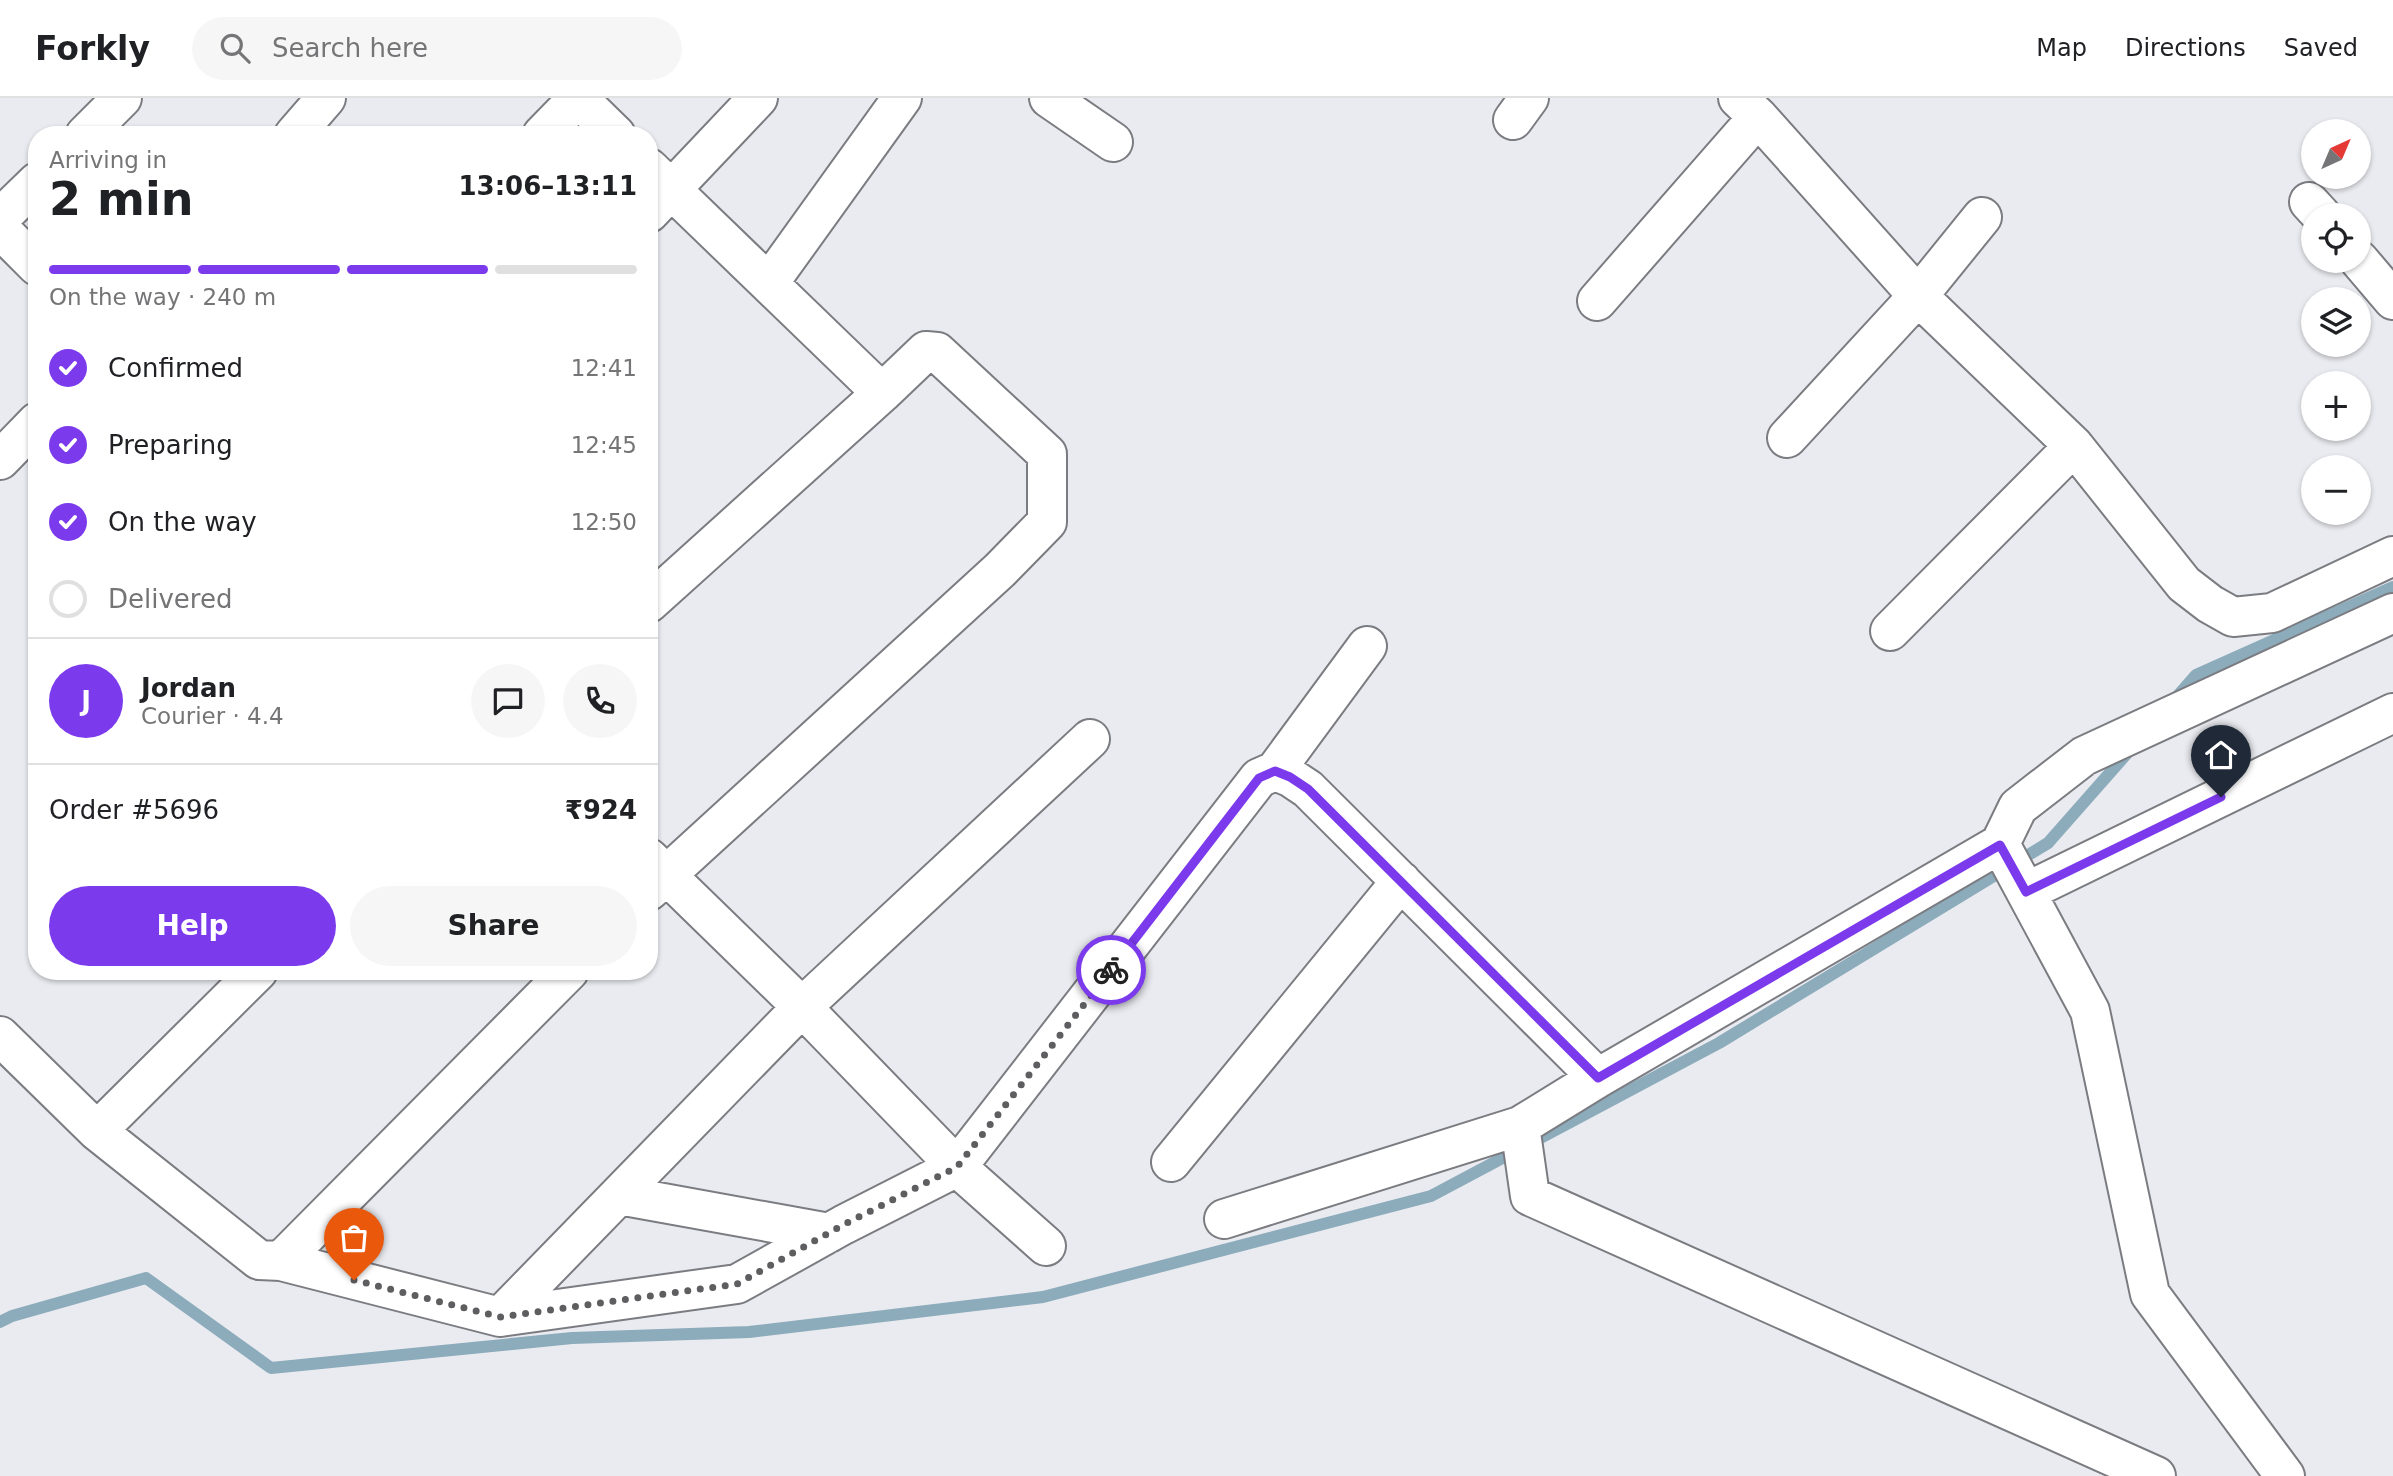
<!DOCTYPE html>
<meta charset="utf-8">
<style>
body{margin:0;font-family:"DejaVu Sans",sans-serif;background:#f6f6f6;color:#202124;height:100vh;display:flex;flex-direction:column;font-size:26px;white-space:nowrap}
*{box-sizing:border-box;margin:0}
p{font-size:23px;color:#757577}
.icon{flex:none;width:38px;height:38px;fill:none;stroke:currentColor;stroke-width:2;stroke-linecap:round;stroke-linejoin:round}
.map{position:relative;flex:1;overflow:hidden}
.side{position:absolute;left:28px;top:28px;width:630px;height:854px;display:flex;flex-direction:column;background:#fff;border-radius:28px;box-shadow:0 2px 5px #0004}
.side>*{flex:none}
.needle{width:46px;rotate:44deg}
.controls{position:absolute;left:2301px;top:21px;display:grid;gap:14px}
.controls a{display:grid;place-items:center;width:70px;height:70px;border-radius:50%;background:#fff;box-shadow:0 2px 5px #0004;font-size:35px}
.pin{position:absolute;display:grid;place-items:center;width:60px;height:60px;color:#fff;margin:-72px -30px;border-radius:50% 50% 50% 0;rotate:-45deg;box-shadow:0 0 7px #0007}
.pin .icon{rotate:45deg}
.courier{position:absolute;display:grid;place-items:center;width:70px;height:70px;margin:-35px;border:5px solid #7c3aed;border-radius:50%;background:#fff;color:#222;box-shadow:0 2px 9px #0007}
.summary em{font-style:normal;font-weight:800}
.summary div{display:flex;flex-direction:column-reverse}
.summary{display:flex;align-items:center;justify-content:space-between;height:119px;padding:0 21px}
h1{font-size:46px;font-weight:800;line-height:52px}
.bar{display:grid;grid-template-columns:repeat(4,1fr);gap:10px 7px;align-content:center;height:84px;padding:0 21px}
.bar i{height:9px;border-radius:5px;background:#e0e0e0}
.bar .on{background:#7c3aed}
.bar p{grid-column:span 4}
.line{display:flex;align-items:center;gap:18px;padding:0 21px;border-top:2px solid #e0e0e0}
.line div{flex:1}
.round{display:grid;place-items:center;flex:none;width:74px;height:74px;border-radius:37px;background:#f6f6f6}
ol{padding:0 21px;list-style:none}
li{display:flex;align-items:center;gap:21px;height:77px}
li p{margin-inline-start:auto}
li .icon{padding:7px;border-radius:50%;background:#7c3aed;color:#fff;stroke-width:4}
li:last-child{color:#757577}
li i{width:38px;height:38px;border:4px solid #e0e0e0;border-radius:50%}
.cta{display:flex;gap:14px;margin-top:auto;padding:14px 21px}
.cta a{flex:1;height:80px;border-radius:42px;background:#7c3aed;color:#fff;font-size:28px;font-weight:800;line-height:80px;text-align:center}
.cta a+a{background:#f6f6f6;color:#202124}
header{display:flex;align-items:center;gap:42px;box-sizing:border-box;height:98px;padding:0 35px;background:#fff;border-bottom:2px solid #e0e0e0}
header strong{font-size:33px}
nav{display:flex;gap:38px;margin-inline-start:auto;font-size:24px}
.search{width:490px;height:63px;background:#f6f6f6;display:flex;align-items:center;gap:18px;box-sizing:border-box;padding:0 24px;border-radius:38px;color:#757577;font-size:26px}
.map>svg:first-child{display:block}
</style>
<header>
<strong>Forkly</strong>
<div class="search"><svg class="icon" aria-label="search" viewBox="0 0 24 24"><circle cx="10" cy="10" r="6"/><path d="M15 15l6 6"/></svg>Search here</div>
<nav><a>Map</a><a>Directions</a><a>Saved</a></nav>
</header>
<div class="map">
<svg width="2393" height="1378" viewBox="0 0 2393 1378">
<rect width="100%" height="100%" fill="#eaebf0"/>
<g fill="none" stroke-linecap="round" stroke-linejoin="round">
<!-- stream -->
<path stroke="#8cabbb" stroke-width="12" d="M2175,601L2196,577L2393,489
M0,1224L12,1218L146,1180L271,1270L572,1240L749,1234L1043,1199L1431,1098L1719,945L2048,745L2130,652"/>
<defs>
<path id="minor" d="M578,0L616,37
M1049,0L1113,44
M1738,0L1758,19L1918,198L2074,348L2184,486L2210,506L2233,519L2272,515L2393,458
M1513,22L1529,0
M85,37L122,0
M294,37L326,0
M542,37L578,0
M649,70L882,295L649,505
M2309,104L2321,117
M649,115L758,0
M0,120L37,84
M0,131L37,168
M2359,162L2393,202
M769,185L902,0
M1597,203L1758,19
M1787,340L1918,198L1982,119
M0,362L37,324
M1890,533L2074,348
M1275,673L1367,548
M649,760L802,909L957,1069L1046,1148
M649,793L1000,472L1047,424V356L937,254L926,253L882,295
M2026,794L2393,615
M0,938L97,1033L258,873
M1520,1028L1530,1098L2156,1378
M97,1033L259,1162L281,1163L569,873
M1171,1064L1401,783
M619,1097L829,1135
M1224,1121L1520,1028L1598,980L2000,746
M281,1163L500,1219L737,1186L843,1127L957,1069L1259,680L1275,673L1290,679L1308,691L1598,980
M500,1219L802,909L1090,641
M2285,1378L2150,1196L2090,913L2000,746L2018,709L2084,658L2393,515"/>
</defs>
<!-- minor casing -->
<use href="#minor" stroke="#7b7c81" stroke-width="42"/>
<!-- minor -->
<use href="#minor" stroke="#fff" stroke-width="38"/>
</g>
<g fill="none" stroke-linecap="round" stroke-linejoin="round">
<!-- done -->
<path stroke="#5e5e61" stroke-width="7" stroke-dasharray="0 12.6" d="M354,1182L500,1219L737,1186L843,1127L957,1069L1111,872"/>
<!-- route -->
<path stroke="#7c3aed" stroke-width="9" d="M1111,872L1259,680L1275,673L1290,679L1308,691L1598,980L2000,747L2026,794L2221,699"/>
</g>
</svg>
<div class="controls">
<a><svg class="needle" viewBox="-14 -14 28 28"><path d="M0-13l5 13h-10z" fill="#e53935"/><path d="M0 13l5-13h-10z" fill="#757577"/></svg></a>
<a><svg class="icon" aria-label="locate" viewBox="0 0 24 24"><circle cx="12" cy="12" r="6"/><path d="M12 2v4M12 18v4M2 12h4M18 12h4"/></svg></a>
<a><svg class="icon" aria-label="layers" viewBox="0 0 24 24"><path d="M12 4l9 5-9 5-9-5zM3 14l9 5 9-5"/></svg></a>
<a>+</a>
<a>−</a>
</div>
<div class="pin" style="left:354px;top:1182px;background:#ea580c"><svg class="icon" aria-label="bag" viewBox="0 0 24 24"><path d="M5 8h14l-1 12H6zM9 8a3 3 0 0 1 6 0"/></svg></div>
<div class="pin" style="left:2221px;top:699px;background:#1f2937"><svg class="icon" aria-label="home" viewBox="0 0 24 24"><path d="M3 11l9-7 9 7M6 9v11h12V9"/></svg></div>
<div class="courier" style="left:1111px;top:872px"><svg class="icon" aria-label="bike" viewBox="0 0 24 24"><circle cx="6" cy="16" r="4"/><circle cx="18" cy="16" r="4"/><path d="M6 16l4-8h5l3 8M10 8l3 8H6M13 5h3"/></svg></div>
<section class="side">
<div class="summary"><div><h1>2 min</h1><p>Arriving in</p></div><em>13:06–13:11</em></div>
<div class="bar"><i class="on"></i><i class="on"></i><i class="on"></i><i></i><p>On the way · 240 m</p></div>
<ol>
<li><svg class="icon" aria-label="check" viewBox="0 0 24 24"><path d="M5 12l5 5 9-10"/></svg>Confirmed<p>12:41</p></li>
<li><svg class="icon" aria-label="check" viewBox="0 0 24 24"><path d="M5 12l5 5 9-10"/></svg>Preparing<p>12:45</p></li>
<li><svg class="icon" aria-label="check" viewBox="0 0 24 24"><path d="M5 12l5 5 9-10"/></svg>On the way<p>12:50</p></li>
<li><i></i>Delivered</li>
</ol>
<div class="line" style="height:126px"><b class="round" style="background:#7c3aed;color:#fff">J</b><div><b>Jordan</b><p>Courier · 4.4</p></div><a class="round"><svg class="icon" aria-label="chat" viewBox="0 0 24 24"><path d="M4 5h16v11H9l-5 4z"/></svg></a><a class="round"><svg class="icon" aria-label="phone" viewBox="0 0 24 24"><path d="M5 4h4l2 5-3 2q2 4 5 5l2-3 5 2v4C11 20 4 13 5 4z"/></svg></a></div>
<div class="line" style="height:91px"><div>Order #5696</div><b>₹924</b></div>
<div class="cta"><a>Help</a><a>Share</a></div>
</section>
</div>
